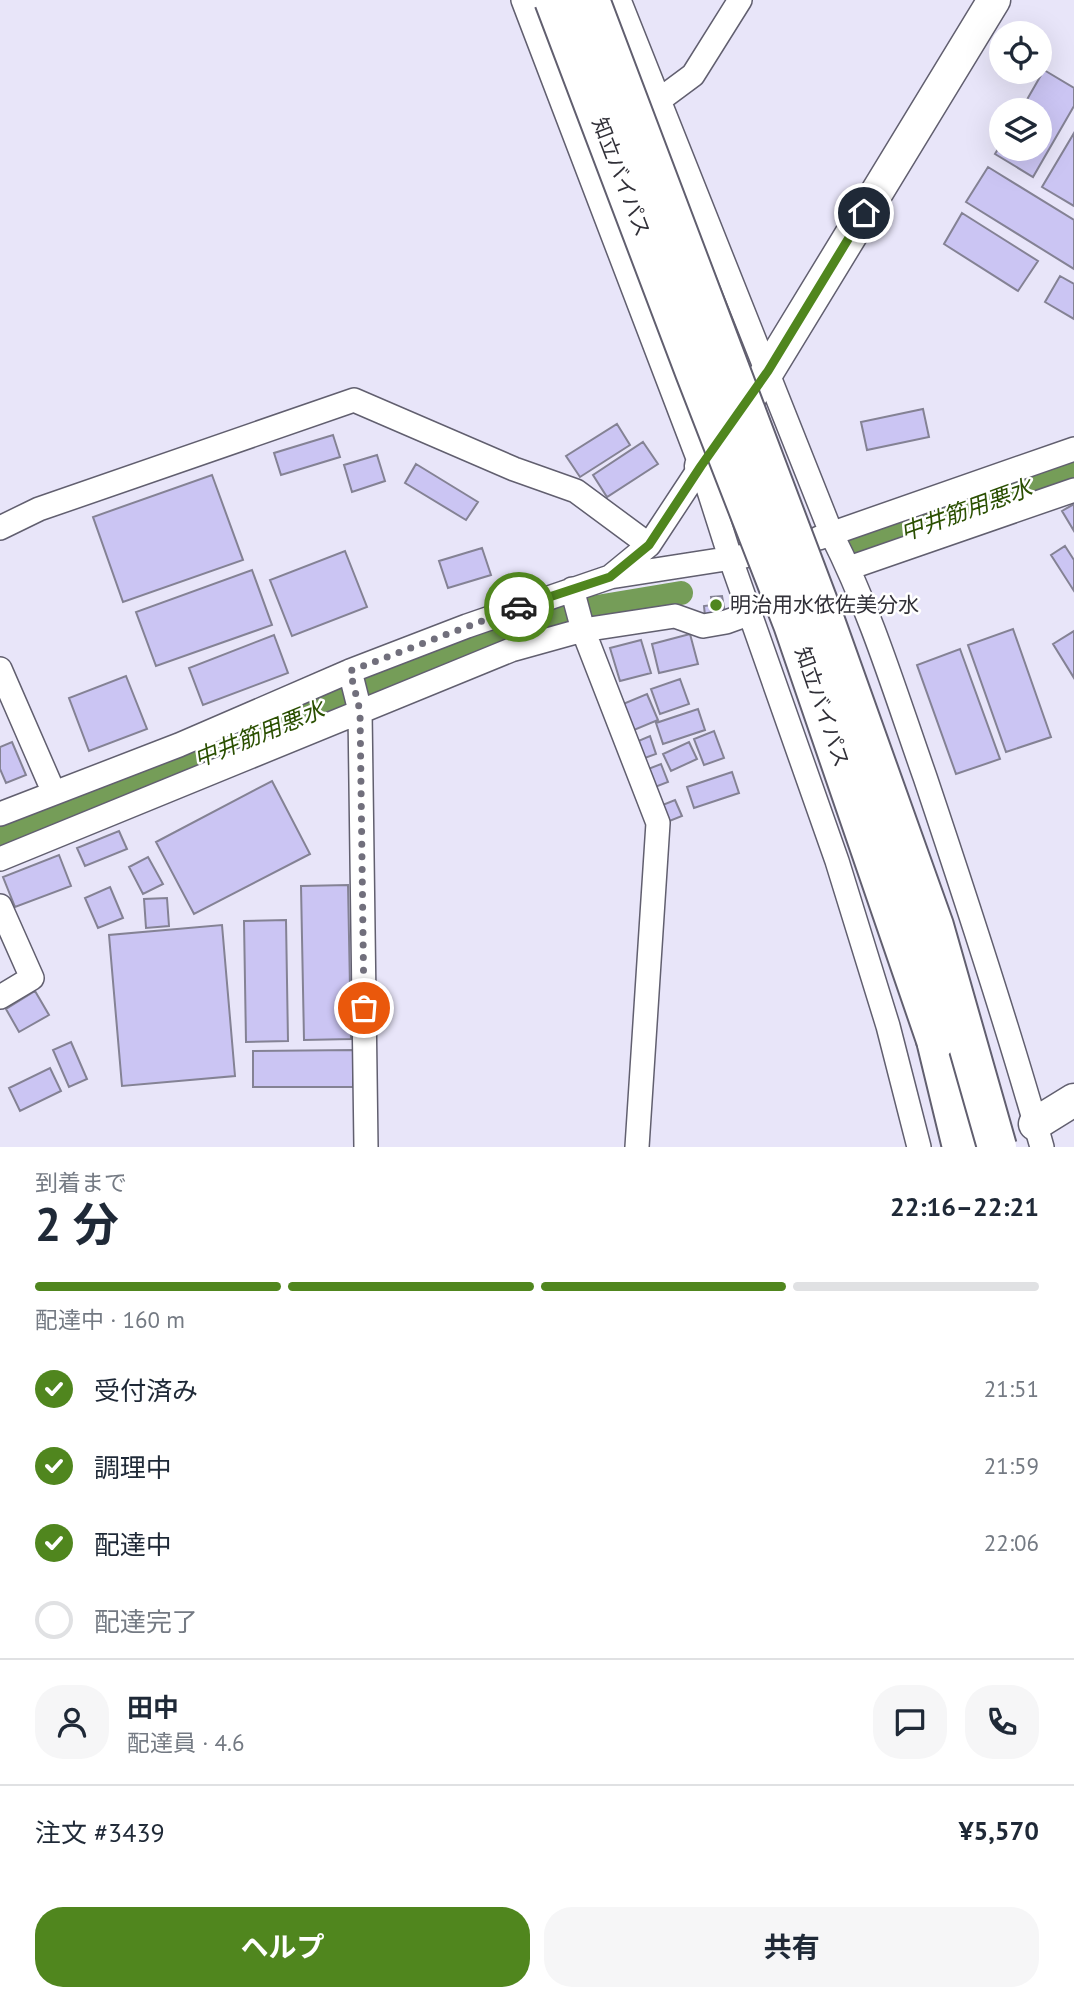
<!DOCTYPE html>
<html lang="ja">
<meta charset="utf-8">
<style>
body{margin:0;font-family:"PT Sans","Noto Sans JP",sans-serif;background:#f6f6f7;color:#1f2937;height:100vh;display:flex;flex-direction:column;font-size:26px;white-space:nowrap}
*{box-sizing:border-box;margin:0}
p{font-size:23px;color:#747a83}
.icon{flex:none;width:38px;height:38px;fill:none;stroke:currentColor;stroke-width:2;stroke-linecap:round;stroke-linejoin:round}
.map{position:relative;height:1147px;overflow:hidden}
.sheet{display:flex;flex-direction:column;background:#fff;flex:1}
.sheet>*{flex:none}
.fabs{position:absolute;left:989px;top:21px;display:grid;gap:14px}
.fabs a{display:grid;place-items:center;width:63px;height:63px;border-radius:50%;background:#fff;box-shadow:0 7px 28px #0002;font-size:35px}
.pin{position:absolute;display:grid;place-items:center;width:60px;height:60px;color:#fff;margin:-30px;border:4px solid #fff;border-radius:50%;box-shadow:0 2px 7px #0007}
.courier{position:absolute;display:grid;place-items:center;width:70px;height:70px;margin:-35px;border:5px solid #50861e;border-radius:50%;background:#fff;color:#222;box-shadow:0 2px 9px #0007}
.summary em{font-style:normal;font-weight:700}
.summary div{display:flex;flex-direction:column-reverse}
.summary{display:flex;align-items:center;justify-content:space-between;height:119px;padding:0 35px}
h1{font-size:46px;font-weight:700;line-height:52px}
.bar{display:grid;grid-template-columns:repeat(4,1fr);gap:10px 7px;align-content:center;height:84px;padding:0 35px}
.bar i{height:9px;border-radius:5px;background:#e0e1e3}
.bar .active{background:#50861e}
.bar p{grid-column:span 4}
.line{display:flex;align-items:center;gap:18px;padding:0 35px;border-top:2px solid #e0e1e3}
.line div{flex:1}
.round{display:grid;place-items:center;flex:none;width:74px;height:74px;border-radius:28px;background:#f6f6f7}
ol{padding:0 35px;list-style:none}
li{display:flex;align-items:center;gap:21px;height:77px}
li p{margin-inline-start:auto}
li .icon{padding:7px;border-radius:50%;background:#50861e;color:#fff;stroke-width:4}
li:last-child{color:#747a83}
li i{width:38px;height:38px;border:4px solid #e0e1e3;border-radius:50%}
.button{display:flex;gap:14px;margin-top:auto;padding:14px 35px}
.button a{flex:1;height:80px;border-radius:28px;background:#50861e;color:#fff;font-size:28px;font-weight:700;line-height:80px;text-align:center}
.button a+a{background:#f6f6f7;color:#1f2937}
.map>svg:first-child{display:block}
</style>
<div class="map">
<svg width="1074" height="1147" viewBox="0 0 1074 1147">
<rect width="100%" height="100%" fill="#e8e5f9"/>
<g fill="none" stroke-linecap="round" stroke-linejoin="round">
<!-- canal -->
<path stroke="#759d58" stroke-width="24" d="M859,548L1074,472
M0,839L499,636L573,611L681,593"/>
</g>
<!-- building -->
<path fill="#cbc5f3" stroke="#848294" stroke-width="2" d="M1044,70L1074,88V106L1033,177L995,154L1001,144V149H1040V110H1021Z
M1074,133V206L1042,187Z
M988,167L1074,220V269L966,202Z
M962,213L1038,261L1018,291L944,244Z
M1060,276L1074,284V319L1045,302Z
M923,409L929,437L867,450L861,422Z
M617,424L630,445L580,477L566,456Z
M333,435L340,457L281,475L274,453Z
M643,442L658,464L607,497L593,475Z
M377,455L385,481L352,492L344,465Z
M416,464L478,502L466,520L405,483Z
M212,475L243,560L123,602L93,517Z
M1074,504V531L1062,511Z
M1065,546L1074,560V591L1051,555Z
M482,548L491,575L448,588L439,561Z
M345,551L367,607L292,636L270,580Z
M252,570L272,625L156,666L136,612Z
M722,596L725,613L705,616L704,606L712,605L711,597Z
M1013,629L1051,737L1006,752L968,645Z
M1074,631V678L1053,644Z
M690,634L698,664L659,673L652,644Z
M274,635L288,673L203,705L189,668Z
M641,640L651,673L620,681L610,648Z
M960,649L1000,759L956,774L917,665Z
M126,676L147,729L89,751L69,698Z
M680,679L689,704L660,714L651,689Z
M647,694L658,720L634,730L623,704Z
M698,709L705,730L663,744L656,723Z
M714,731L724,758L704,765L694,739Z
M650,736L656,754L642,759L636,742Z
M12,742L26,775L6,783L0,769V747Z
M689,742L697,759L671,771L663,754Z
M661,764L668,782L655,787L648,769Z
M732,772L739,793L694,808L687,787Z
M272,781L310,854L194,914L156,842Z
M675,800L682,816L667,822L660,806Z
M119,831L127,849L85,866L77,848Z
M59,855L71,886L15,907L3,877Z
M148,857L163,884L143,894L129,867Z
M348,885L351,1039L304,1040L301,886Z
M110,887L123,918L98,928L85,898Z
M167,898L169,926L146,928L144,899Z
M286,920L288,1041L246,1042L244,921Z
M222,925L235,1076L122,1086L109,935Z
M35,991L49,1015L19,1032L6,1009Z
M71,1042L87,1079L69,1087L53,1050Z
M353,1050V1087H253V1051Z
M50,1068L61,1091L20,1111L9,1088Z"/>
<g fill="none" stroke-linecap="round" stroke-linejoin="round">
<defs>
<path id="street" d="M523,0L701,466L731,560L837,861L888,1026L919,1147
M619,0L832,535C871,612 896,695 925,777C966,899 1007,1023 1042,1147
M645,107L658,101L693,75L740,0
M0,528L39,509L354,400L514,469L576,491L649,545
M819,538L1074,449
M849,568L1074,490
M610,577L745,556
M572,589L583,630L675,616L703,626L726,622L751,613
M0,669L54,793
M350,671L360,711L366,1147
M0,814L179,745L350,671L467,626L610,577L649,545L701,466
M0,859L511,650L583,630L658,823L637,1147
M0,906L32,978L0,997"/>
<path id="secondary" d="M701,466L768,371L994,0
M1035,1124L1074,1100"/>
<path id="highway" d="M936,1040L962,1147"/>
</defs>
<!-- street casing -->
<use href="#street" stroke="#615f6f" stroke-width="26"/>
<!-- secondary casing -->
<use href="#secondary" stroke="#615f6f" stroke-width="35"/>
<!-- highway casing -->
<use href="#highway" stroke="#615f6f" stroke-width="42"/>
<!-- street -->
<use href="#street" stroke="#fff" stroke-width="23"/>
<!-- secondary -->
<use href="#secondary" stroke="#fff" stroke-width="32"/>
<!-- highway -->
<use href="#highway" stroke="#fff" stroke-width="38"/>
<defs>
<path id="highway-bridge" d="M554,0L695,372L793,624L936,1040
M590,0L824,618L934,926L997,1147"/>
</defs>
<!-- highway-bridge casing -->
<use href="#highway-bridge" stroke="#615f6f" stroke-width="42" stroke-linecap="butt"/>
<!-- highway-bridge -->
<use href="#highway-bridge" stroke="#fff" stroke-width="38"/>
</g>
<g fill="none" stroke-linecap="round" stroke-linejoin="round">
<!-- done -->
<path stroke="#716f7c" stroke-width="7" stroke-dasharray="0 12.6" d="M364,1008L360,711L350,671L519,607"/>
<!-- route -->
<path stroke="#50861e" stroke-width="9" d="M519,607L610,577L649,545L701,466L768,371L864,213"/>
</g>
<!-- markers -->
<circle fill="#50861e" stroke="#fff" stroke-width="2.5" cx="716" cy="605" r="7"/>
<g text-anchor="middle" stroke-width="5" stroke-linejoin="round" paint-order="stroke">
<!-- street labels -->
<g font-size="21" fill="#313038" stroke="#fff">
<text transform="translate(621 177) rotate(69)" y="7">知立バイパス</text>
<text transform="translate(822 707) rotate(71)" y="7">知立バイパス</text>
</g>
<!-- poi labels -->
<g font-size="21" fill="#313038" stroke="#fff" text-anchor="start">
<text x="730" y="612">明治用水依佐美分水</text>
</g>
<!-- water labels -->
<g font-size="23" font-style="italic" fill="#2a4f00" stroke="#fff">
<text transform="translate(966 510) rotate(-20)" y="8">中井筋用悪水</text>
<text transform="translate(259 734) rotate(-22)" y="8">中井筋用悪水</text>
</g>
</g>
</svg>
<div class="fabs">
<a><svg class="icon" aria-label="locate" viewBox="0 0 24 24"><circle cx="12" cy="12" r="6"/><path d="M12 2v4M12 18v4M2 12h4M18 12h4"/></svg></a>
<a><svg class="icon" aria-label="layers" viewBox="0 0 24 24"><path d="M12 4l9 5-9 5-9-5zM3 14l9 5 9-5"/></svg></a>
</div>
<div class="pin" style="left:364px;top:1008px;background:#ea580c"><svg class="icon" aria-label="bag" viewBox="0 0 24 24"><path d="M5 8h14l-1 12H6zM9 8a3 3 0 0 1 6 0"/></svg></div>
<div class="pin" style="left:864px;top:213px;background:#1f2937"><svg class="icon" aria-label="home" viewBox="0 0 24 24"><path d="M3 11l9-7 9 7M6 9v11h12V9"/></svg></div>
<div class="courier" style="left:519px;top:607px"><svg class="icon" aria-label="car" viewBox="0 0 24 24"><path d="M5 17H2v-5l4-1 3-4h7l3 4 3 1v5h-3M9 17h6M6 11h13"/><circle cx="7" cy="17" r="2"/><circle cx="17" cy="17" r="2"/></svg></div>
</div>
<section class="sheet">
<div class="summary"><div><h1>2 分</h1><p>到着まで</p></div><em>22:16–22:21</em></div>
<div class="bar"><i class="active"></i><i class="active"></i><i class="active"></i><i></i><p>配達中 · 160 m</p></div>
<ol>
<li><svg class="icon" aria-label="check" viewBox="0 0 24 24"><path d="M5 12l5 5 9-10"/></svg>受付済み<p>21:51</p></li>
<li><svg class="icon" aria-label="check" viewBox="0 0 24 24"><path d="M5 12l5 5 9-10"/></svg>調理中<p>21:59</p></li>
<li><svg class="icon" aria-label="check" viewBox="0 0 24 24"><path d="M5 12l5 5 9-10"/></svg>配達中<p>22:06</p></li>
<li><i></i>配達完了</li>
</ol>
<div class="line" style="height:126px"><a class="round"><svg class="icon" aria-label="person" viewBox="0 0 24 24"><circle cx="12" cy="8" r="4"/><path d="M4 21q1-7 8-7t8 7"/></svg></a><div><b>田中</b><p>配達員 · 4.6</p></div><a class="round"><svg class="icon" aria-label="chat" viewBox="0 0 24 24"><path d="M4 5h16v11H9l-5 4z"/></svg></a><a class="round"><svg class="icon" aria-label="phone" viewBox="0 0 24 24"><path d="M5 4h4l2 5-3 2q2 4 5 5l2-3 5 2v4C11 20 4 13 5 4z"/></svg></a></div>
<div class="line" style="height:91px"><div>注文 #3439</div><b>¥5,570</b></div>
<div class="button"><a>ヘルプ</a><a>共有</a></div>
</section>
